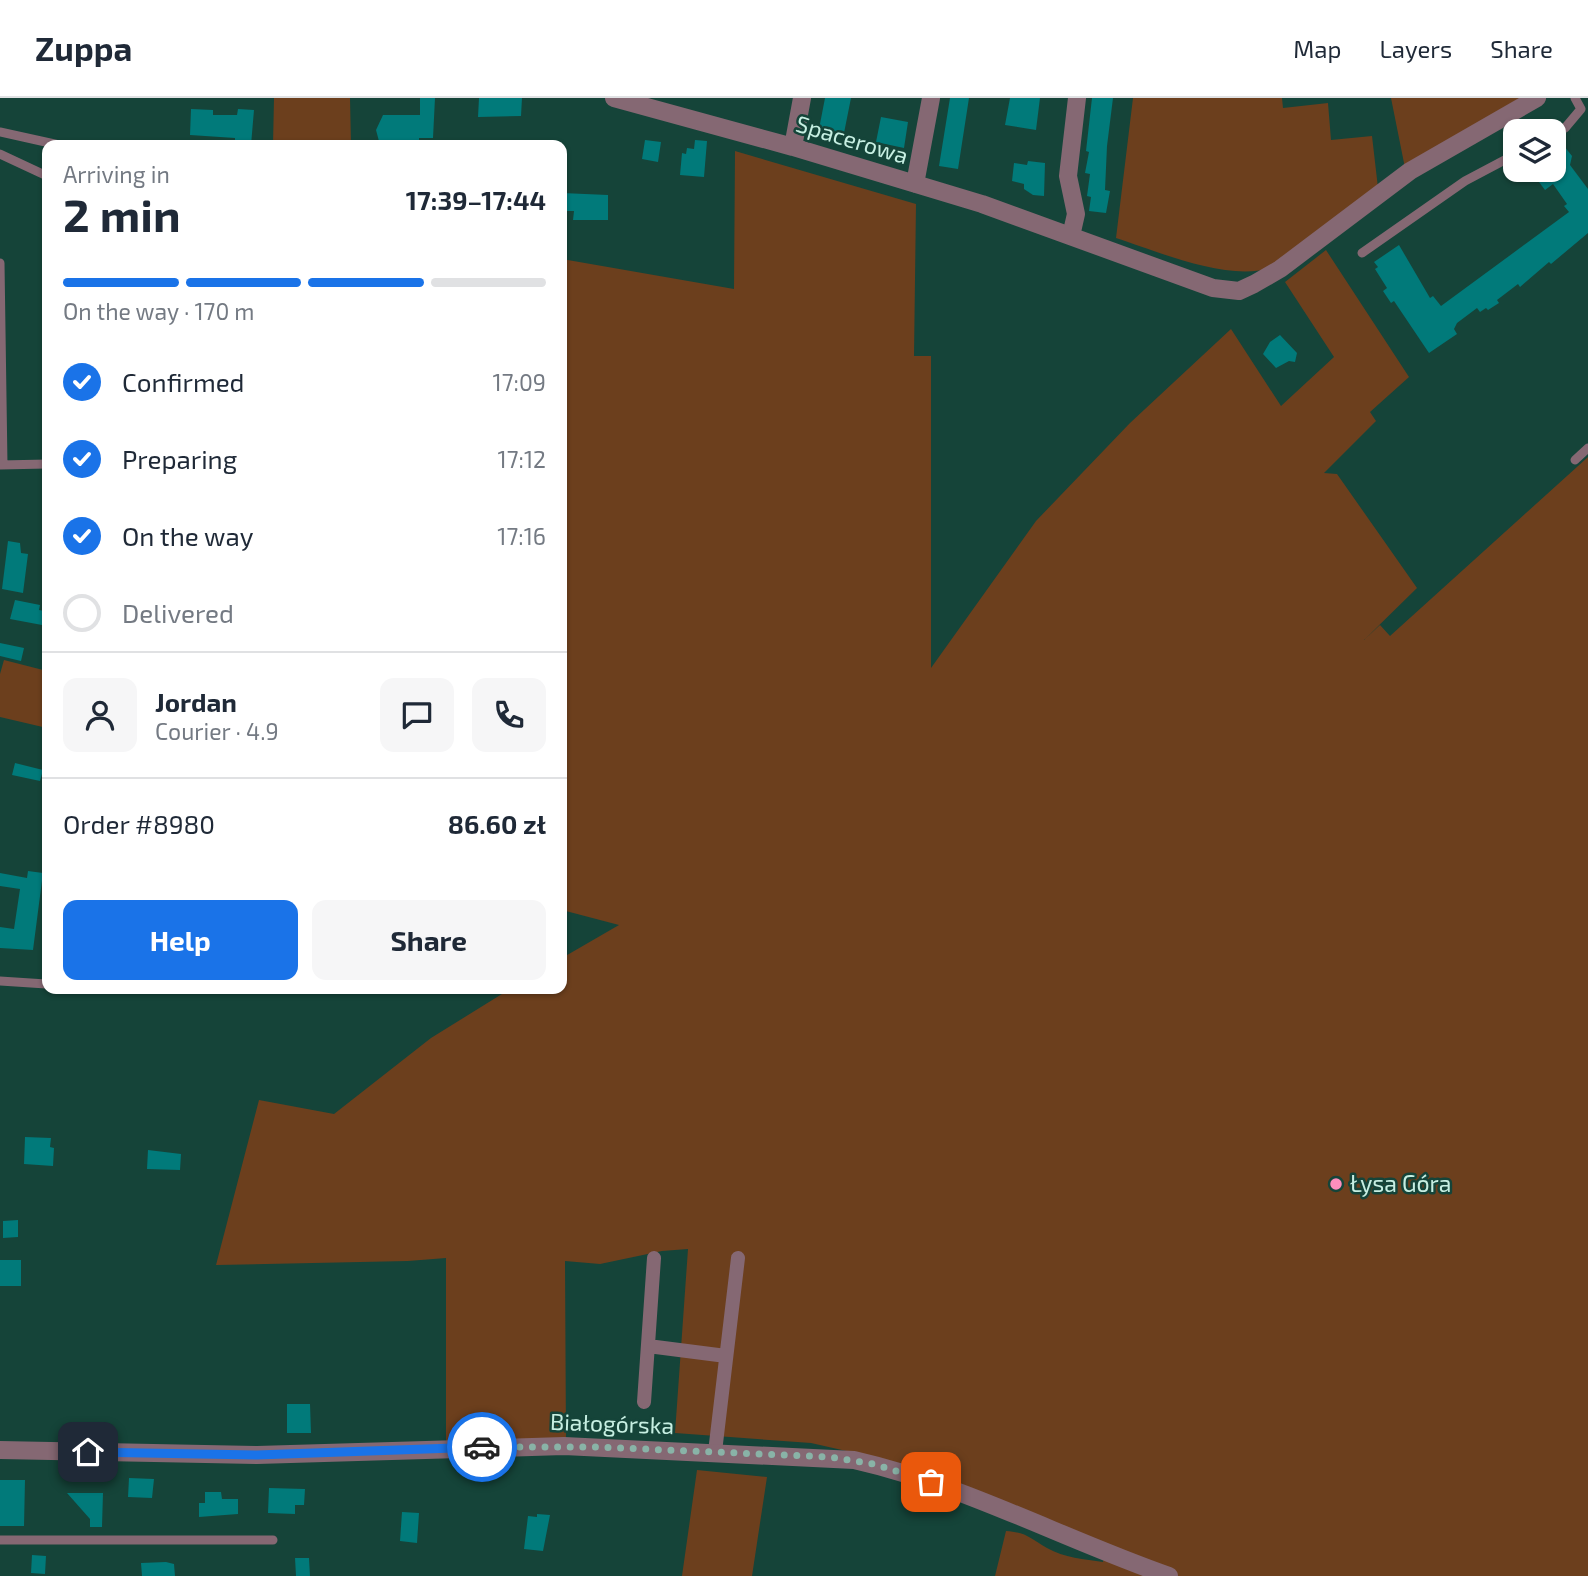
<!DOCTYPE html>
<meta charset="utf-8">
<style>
body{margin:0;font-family:"Exo 2",sans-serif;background:#f6f6f7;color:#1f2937;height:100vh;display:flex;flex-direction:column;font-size:26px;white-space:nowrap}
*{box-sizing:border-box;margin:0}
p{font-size:23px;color:#747a83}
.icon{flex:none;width:38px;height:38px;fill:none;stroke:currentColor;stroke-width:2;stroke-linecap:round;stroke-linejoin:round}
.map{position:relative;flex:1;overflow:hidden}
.sheet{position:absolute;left:42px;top:42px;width:525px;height:854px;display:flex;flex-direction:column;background:#fff;border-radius:14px;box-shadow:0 2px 5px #0004}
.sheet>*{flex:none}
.fabs{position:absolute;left:1503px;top:21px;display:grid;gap:14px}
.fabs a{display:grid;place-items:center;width:63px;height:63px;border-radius:14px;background:#fff;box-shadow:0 2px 5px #0004;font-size:35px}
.pin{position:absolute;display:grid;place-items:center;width:60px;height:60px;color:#fff;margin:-30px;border-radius:14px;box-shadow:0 4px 10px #0006}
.courier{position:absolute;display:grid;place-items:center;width:70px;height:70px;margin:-35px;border:5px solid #1a73e8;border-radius:50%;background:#fff;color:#222;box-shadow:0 2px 9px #0007}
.headline em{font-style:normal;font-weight:700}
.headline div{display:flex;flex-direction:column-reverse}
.headline{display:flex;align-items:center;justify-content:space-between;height:119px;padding:0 21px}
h1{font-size:46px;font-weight:700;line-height:52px}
.bar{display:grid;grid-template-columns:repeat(4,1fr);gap:10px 7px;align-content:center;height:84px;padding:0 21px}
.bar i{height:9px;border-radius:5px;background:#e0e1e3}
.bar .on{background:#1a73e8}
.bar p{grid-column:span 4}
.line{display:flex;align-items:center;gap:18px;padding:0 21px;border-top:2px solid #e0e1e3}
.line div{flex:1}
.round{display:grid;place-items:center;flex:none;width:74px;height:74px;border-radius:14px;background:#f6f6f7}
ol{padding:0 21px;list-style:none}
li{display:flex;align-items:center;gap:21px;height:77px}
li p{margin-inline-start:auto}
li .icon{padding:7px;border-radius:50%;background:#1a73e8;color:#fff;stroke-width:4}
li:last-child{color:#747a83}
li i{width:38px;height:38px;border:4px solid #e0e1e3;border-radius:50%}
.button{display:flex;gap:14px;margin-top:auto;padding:14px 21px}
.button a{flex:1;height:80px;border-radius:14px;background:#1a73e8;color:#fff;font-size:28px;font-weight:700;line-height:80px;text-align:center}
.button a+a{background:#f6f6f7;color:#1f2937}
header{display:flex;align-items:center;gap:42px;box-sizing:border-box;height:98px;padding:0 35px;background:#fff;border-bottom:2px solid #e0e1e3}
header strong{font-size:33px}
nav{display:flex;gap:38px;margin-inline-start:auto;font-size:24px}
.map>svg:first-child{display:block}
</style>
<header>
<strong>Zuppa</strong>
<nav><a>Map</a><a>Layers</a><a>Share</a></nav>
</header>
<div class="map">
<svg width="1588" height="1478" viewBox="0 0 1588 1478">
<rect width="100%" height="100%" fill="#154439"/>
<!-- green -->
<path fill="#6c3f1d" d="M274,0H350L351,47H273Z
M1133,0H1282L1283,10L1328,5L1331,42L1372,38L1378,90C1349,112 1309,149 1279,166C1238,189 1157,153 1116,140Z
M1391,0H1524L1405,70Z
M735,53L916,106L914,258H931V570L1036,423L1130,325L1231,231L1281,308L1334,259L1285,184L1326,152L1409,279L1370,314L1376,323L1324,375L1337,376L1417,490L1364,542L1380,527L1390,538L1588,359V1478H995L1006,1433C1028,1435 1029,1440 1047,1450C1064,1460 1085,1461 1103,1464L1106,1450L895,1364L811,1345L675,1335L688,1151L662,1153L600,1166L565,1163L566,1342L446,1344V1160L408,1163L216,1167L259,1002L334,1016L431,940L510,891H562V860L619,827L562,812V161L734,191Z
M4,562L47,573V630L0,619V576Z
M697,1372L767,1379L752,1478H682Z"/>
<!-- building -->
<path fill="#017a7a" d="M420,0H435L433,40H419V47H380L376,32L383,17H420Z
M479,0H522L521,18L478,19Z
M825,0H851L844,35L819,31Z
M950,0H969L958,71L939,68Z
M1010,0H1040L1036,32L1005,27Z
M1092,0H1113L1107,48L1105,92L1110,93L1106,115L1089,113L1091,99L1087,98L1090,76L1085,75L1089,54L1086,53Z
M191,11L213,12V17H237L238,11L254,12L251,47L235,45V40L190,37Z
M881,19L908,24L904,50L876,44Z
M645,42L661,44L658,64L642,61Z
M695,42L707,43L704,79L680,77L682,55L686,56L687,50L694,51Z
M1564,48L1572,58L1570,67L1588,91V135L1551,166L1549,164L1520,189L1518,186L1497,202L1499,205L1488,212L1486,210L1480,214L1477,210L1457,225L1454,231L1457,236L1429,255L1394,203L1391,205L1383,193L1387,190L1375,171L1378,169L1374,164L1399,147L1430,200L1433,198L1441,208L1569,114L1564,108L1567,106L1553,86L1545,92L1530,72H1554V55Z
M1028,63L1045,65L1044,98L1033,97L1024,91V86L1012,83L1014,65L1027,67Z
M562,95L608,97V122H573L574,113H562Z
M1280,237L1297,255L1295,264L1289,263L1276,270L1263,256L1270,244Z
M8,443L20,445L21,455L28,456L23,495L2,491Z
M15,502L40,507L39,512L45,513L42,527L10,521Z
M0,545L24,550L21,563L0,558Z
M15,665L43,672L40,683L12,677Z
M28,773L43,775L33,852L0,850V829L14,831L20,791L0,788V775L27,780Z
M25,1039L51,1040L50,1049L54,1050L53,1068L24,1066Z
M148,1052L181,1056L180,1072L147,1071Z
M18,1122V1139L3,1140V1123Z
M0,1162H21V1188H0Z
M287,1306H310L311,1335H287Z
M129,1380L154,1381L152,1400L128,1399Z
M0,1382H25L24,1428H0Z
M269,1390L305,1391L304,1407H295V1416L268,1415Z
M205,1394H221L222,1401H238V1416L199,1419V1405H205Z
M67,1395H103L102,1429H90V1421Z
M402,1414L419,1415L417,1445L400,1443Z
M537,1416L550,1417L543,1453L524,1451L528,1418L537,1419Z
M32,1457L46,1458L45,1476L31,1475Z
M295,1460H309L310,1478H296Z
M166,1464L174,1466L175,1478H142L141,1465Z"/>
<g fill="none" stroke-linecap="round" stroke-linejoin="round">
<!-- service -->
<path stroke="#856873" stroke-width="9" d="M0,34L59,47
M1554,36L1565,30L1581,11L1575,0
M0,56L47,78
M1362,155L1465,83L1516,56
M0,165L3,367
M1575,362L1588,350
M0,367L47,366
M0,883L46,886
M0,1442H273"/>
<!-- pedestrian -->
<path stroke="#856873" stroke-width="14" d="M648,1248L726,1258
M644,1304L654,1160
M715,1354L738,1160"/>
<!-- minor -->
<path stroke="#856873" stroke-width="18" d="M614,0L793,49L982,106L1213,190L1239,193L1254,186L1280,171L1410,73L1537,0
M793,49L802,0
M915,86L931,0
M1071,138L1076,116L1068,78L1077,0
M0,1352L257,1357L564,1348L854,1362C964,1387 1063,1441 1169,1478"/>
</g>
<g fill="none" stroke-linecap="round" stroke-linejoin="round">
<!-- done -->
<path stroke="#89b3a7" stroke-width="7" stroke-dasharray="0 12.6" d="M482,1349H597L830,1359L874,1366L931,1384"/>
<!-- route -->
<path stroke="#1a73e8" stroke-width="9" d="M88,1354L257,1357L482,1349"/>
</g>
<!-- markers -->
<circle fill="#fe8ebd" stroke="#154439" stroke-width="2.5" cx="1336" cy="1086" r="7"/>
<g text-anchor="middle" stroke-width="5" stroke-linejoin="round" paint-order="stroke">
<!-- street labels -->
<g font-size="23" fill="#c7efe2" stroke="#154439">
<text transform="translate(852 42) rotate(17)" y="8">Spacerowa</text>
<text transform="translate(612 1326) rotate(2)" y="8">Białogórska</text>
</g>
<!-- poi labels -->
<g font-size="23" fill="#c7efe2" stroke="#154439" text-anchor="start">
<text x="1350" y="1094">Łysa Góra</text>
</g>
</g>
</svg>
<div class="fabs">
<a><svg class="icon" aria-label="layers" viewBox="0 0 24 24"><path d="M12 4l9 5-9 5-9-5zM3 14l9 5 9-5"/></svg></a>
</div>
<div class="pin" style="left:931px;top:1384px;background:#ea580c"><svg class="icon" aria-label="bag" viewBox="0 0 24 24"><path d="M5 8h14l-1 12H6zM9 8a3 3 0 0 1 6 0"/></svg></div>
<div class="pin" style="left:88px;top:1354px;background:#1f2937"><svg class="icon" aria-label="home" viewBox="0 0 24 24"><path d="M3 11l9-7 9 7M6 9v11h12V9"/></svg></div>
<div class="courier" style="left:482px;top:1349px"><svg class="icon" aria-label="car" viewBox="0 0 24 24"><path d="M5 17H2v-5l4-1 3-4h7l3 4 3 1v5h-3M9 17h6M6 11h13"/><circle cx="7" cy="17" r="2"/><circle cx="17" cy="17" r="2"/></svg></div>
<section class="sheet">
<div class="headline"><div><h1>2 min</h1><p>Arriving in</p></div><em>17:39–17:44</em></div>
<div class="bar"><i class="on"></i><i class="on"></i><i class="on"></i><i></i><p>On the way · 170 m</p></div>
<ol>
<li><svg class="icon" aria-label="check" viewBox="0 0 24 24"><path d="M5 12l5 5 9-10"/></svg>Confirmed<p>17:09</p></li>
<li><svg class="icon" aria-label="check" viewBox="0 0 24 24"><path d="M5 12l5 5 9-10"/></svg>Preparing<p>17:12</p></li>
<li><svg class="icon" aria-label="check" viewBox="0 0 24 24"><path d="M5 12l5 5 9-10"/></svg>On the way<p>17:16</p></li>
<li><i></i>Delivered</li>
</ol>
<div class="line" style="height:126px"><a class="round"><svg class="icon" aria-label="person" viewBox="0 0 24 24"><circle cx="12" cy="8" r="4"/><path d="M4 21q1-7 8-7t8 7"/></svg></a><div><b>Jordan</b><p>Courier · 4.9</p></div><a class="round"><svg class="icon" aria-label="chat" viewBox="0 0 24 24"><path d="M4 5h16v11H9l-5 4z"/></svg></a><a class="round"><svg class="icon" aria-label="phone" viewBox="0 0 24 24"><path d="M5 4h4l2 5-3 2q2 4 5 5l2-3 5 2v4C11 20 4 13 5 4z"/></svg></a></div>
<div class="line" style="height:91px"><div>Order #8980</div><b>86.60 zł</b></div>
<div class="button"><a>Help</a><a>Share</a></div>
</section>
</div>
